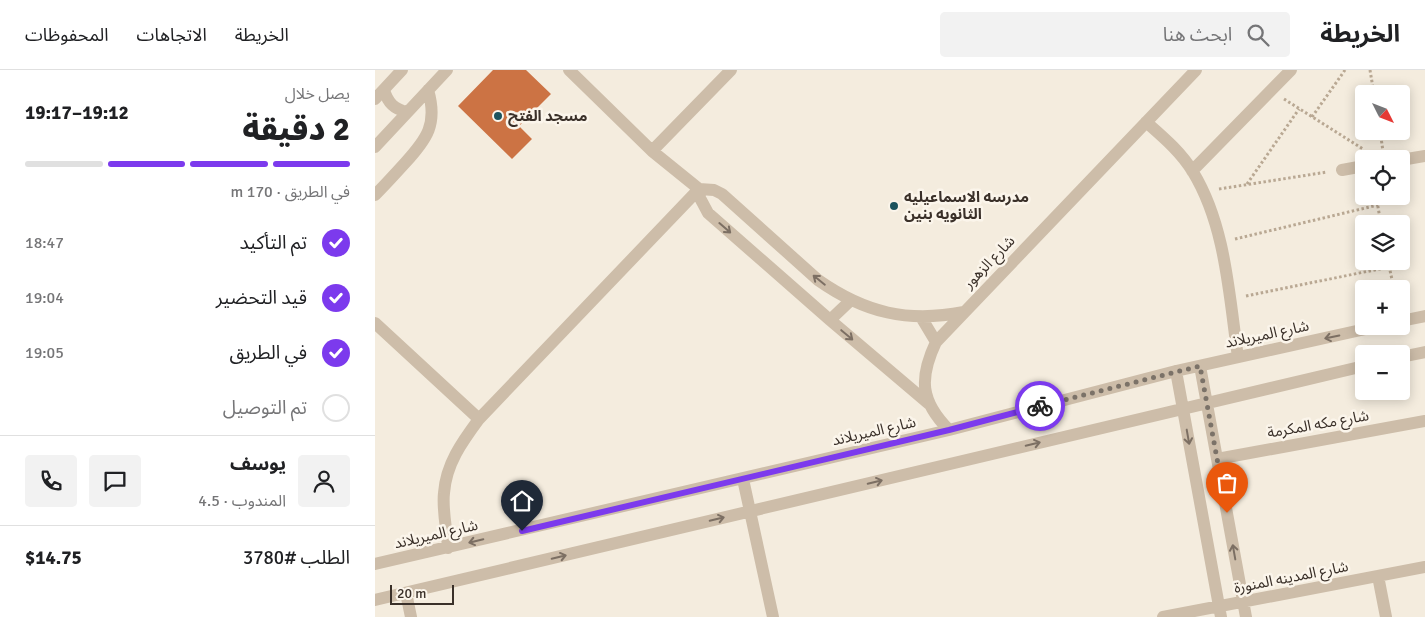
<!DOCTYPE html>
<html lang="ar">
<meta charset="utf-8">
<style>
body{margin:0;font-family:Signika,"Noto Sans Arabic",sans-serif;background:#f2f2f2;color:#202124;direction:rtl;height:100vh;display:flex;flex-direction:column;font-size:19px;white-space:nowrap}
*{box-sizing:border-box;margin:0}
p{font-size:16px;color:#757577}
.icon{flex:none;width:28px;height:28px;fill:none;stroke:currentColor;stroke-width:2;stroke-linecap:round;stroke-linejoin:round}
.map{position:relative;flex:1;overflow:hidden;direction:ltr}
.panel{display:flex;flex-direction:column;background:#fff;width:375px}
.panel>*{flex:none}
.needle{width:32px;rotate:132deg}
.controls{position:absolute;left:980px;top:15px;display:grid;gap:10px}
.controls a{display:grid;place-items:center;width:55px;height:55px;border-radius:5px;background:#fff;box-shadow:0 2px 12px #0003;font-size:25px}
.scale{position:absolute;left:15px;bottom:12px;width:64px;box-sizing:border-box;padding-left:5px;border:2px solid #3a3029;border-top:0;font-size:14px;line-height:18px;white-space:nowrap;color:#3a3029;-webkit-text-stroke:4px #fbf5eb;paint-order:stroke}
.pin{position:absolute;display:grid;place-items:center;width:42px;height:42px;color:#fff;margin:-51px -21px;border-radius:50% 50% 50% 0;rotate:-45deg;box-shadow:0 0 5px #0007}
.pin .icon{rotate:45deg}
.courier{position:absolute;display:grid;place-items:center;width:50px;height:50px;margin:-25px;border:4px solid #7c3aed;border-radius:50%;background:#fff;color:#222;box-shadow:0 1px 6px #0007}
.overview em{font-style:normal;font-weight:800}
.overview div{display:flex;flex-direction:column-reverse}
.overview{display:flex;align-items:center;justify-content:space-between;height:85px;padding:0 25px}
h1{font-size:32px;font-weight:800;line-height:38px}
.bar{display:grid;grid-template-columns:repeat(4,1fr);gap:8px 5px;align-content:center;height:60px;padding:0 25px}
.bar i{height:6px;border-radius:4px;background:#e0e0e0}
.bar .on{background:#7c3aed}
.bar p{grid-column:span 4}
.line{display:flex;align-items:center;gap:12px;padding:0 25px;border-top:1px solid #e0e0e0}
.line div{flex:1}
.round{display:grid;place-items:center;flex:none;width:52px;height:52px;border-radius:5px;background:#f2f2f2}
ol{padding:0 25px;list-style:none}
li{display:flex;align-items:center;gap:15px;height:55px}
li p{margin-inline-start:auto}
li .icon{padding:5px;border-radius:50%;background:#7c3aed;color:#fff;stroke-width:4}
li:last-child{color:#757577}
li i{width:28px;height:28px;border:2px solid #e0e0e0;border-radius:50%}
header{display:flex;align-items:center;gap:30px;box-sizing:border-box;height:70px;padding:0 25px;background:#fff;border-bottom:1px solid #e0e0e0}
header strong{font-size:24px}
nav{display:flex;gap:28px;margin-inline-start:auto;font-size:18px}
.search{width:350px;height:45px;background:#f2f2f2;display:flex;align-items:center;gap:12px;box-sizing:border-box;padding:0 18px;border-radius:5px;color:#757577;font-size:19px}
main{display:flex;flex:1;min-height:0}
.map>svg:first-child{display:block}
</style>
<header>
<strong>الخريطة</strong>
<div class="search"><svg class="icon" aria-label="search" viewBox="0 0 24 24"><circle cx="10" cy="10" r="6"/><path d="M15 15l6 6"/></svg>ابحث هنا</div>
<nav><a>الخريطة</a><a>الاتجاهات</a><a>المحفوظات</a></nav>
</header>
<main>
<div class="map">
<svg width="1050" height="547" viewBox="0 0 1050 547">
<rect width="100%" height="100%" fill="#f4ecde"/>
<!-- building -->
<path fill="#cc7344" d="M118,0H151L176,24L144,56L157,69L137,89L83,36Z"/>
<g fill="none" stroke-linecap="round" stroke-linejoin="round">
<!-- path -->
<path stroke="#b9a893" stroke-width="3" stroke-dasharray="2.5 2.5" stroke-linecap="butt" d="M995,0L999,24
M909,29L988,79
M937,47L970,0
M1005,61L1009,88
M872,114L924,39
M844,119L952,102
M1001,126L1006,154
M860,169L1003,135
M1013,191L1019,219
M871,226L1014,197"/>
<!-- minor -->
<path stroke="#cdbda9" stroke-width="12" d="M194,0L277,81L324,119L339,120L347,124L443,210C490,243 533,253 589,242
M9,20C13,33 19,39 32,42
M0,29L27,0
M771,52C788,67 806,82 818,102C851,156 854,226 863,287
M0,77L72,0
M277,81L356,0
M1026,90L1050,86
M967,100L989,96
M817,101L916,0
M324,119L325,128L333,143L455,250L554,334
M0,125C10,115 20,104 30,93C52,69 63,54 53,20
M546,247L561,272
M455,250L475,231
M1026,251L1050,246
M0,253L104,349
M1026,287L1050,282
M825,296L871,547
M801,301L846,547
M574,360C545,331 544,308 561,272L821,0
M842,389L1050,351
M368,409L398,547
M73,478C72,460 67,440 69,423C71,394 87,372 104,349L324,119
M0,494L574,360L801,301L1004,256
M1003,506L1011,547
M31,523L36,547
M0,530L989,296
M788,547L1050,497"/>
</g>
<!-- one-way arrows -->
<defs><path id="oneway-shaft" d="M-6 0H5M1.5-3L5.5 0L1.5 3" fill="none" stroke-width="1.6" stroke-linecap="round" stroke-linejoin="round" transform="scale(1.25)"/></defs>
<g stroke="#7c6f63">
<use href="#oneway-shaft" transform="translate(350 158) rotate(41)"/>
<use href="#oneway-shaft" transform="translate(444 210) rotate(-141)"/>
<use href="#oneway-shaft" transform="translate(472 265) rotate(40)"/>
<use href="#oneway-shaft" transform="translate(957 267) rotate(168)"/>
<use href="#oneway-shaft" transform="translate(813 367) rotate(80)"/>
<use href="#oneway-shaft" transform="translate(658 374) rotate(-13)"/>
<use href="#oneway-shaft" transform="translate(500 412) rotate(-13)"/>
<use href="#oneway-shaft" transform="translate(342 449) rotate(-13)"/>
<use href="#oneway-shaft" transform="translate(101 471) rotate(167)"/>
<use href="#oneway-shaft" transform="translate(859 482) rotate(-100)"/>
<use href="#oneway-shaft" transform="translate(184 487) rotate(-13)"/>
</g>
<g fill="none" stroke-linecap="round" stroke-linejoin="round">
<!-- done -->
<path stroke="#7b7268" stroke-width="5" stroke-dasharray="0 9" d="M665,336L825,296L852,443"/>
<!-- route -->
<path stroke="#7c3aed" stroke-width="6" d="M147,461L574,360L665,336"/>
</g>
<!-- markers -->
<g fill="#1c535e" stroke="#fbf5eb" stroke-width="2">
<circle cx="123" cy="46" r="5"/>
<circle cx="519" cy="136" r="5"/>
</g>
<g text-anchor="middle" stroke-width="5" stroke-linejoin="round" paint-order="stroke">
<!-- poi labels -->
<g font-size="15" font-weight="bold" fill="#3a3029" stroke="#fbf5eb" text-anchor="start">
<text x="133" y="51">مسجد الفتح</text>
<text x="529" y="132">مدرسه الاسماعيليه<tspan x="529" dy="17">الثانويه بنين</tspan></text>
</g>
<!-- street labels -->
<g font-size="15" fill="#3a3029" stroke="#fbf5eb">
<text transform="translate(614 192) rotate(-46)" y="5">شارع الزهور</text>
<text transform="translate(892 264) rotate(-12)" y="5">شارع الميريلاند</text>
<text transform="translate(943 354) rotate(-10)" y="5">شارع مكه المكرمة</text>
<text transform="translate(499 361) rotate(-13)" y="5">شارع الميريلاند</text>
<text transform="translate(61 464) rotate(-13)" y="5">شارع الميريلاند</text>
<text transform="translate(916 507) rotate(-11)" y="5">شارع المدينه المنورة</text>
</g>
</g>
</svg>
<div class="controls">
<a><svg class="needle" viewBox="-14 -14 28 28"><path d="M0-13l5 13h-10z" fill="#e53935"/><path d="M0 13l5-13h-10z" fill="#757577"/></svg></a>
<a><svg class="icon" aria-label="locate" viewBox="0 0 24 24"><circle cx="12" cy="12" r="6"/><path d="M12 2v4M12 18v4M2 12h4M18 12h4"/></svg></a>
<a><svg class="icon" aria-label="layers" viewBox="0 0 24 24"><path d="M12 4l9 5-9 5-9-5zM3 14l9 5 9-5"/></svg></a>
<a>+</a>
<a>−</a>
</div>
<div class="scale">20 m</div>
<div class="pin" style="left:852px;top:443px;background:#ea580c"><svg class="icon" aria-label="bag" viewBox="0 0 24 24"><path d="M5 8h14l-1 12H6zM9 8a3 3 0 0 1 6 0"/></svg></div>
<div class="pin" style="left:147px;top:461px;background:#1f2937"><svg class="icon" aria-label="home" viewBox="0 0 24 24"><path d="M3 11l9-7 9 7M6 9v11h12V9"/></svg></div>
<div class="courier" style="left:665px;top:336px"><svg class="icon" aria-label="bike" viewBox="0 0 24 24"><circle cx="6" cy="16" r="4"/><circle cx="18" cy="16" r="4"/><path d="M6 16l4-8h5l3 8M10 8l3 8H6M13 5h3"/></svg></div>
</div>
<section class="panel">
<div class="overview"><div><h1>2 دقيقة</h1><p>يصل خلال</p></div><em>19:12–19:17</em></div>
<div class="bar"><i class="on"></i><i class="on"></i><i class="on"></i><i></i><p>في الطريق · 170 m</p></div>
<ol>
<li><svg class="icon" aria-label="check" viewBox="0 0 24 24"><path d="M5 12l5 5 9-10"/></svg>تم التأكيد<p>18:47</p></li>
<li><svg class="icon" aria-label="check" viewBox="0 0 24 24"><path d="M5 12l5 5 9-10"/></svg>قيد التحضير<p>19:04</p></li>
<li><svg class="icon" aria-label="check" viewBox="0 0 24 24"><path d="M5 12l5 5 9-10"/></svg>في الطريق<p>19:05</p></li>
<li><i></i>تم التوصيل</li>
</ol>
<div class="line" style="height:90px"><a class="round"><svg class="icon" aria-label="person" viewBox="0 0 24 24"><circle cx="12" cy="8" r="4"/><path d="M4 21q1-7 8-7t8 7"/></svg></a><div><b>يوسف</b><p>المندوب · 4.5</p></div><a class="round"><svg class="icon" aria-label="chat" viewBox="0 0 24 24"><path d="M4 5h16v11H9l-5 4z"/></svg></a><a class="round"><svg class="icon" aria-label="phone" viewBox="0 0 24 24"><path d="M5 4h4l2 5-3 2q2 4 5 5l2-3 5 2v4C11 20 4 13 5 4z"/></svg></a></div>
<div class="line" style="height:65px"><div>الطلب #3780</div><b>$14.75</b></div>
</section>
</main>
